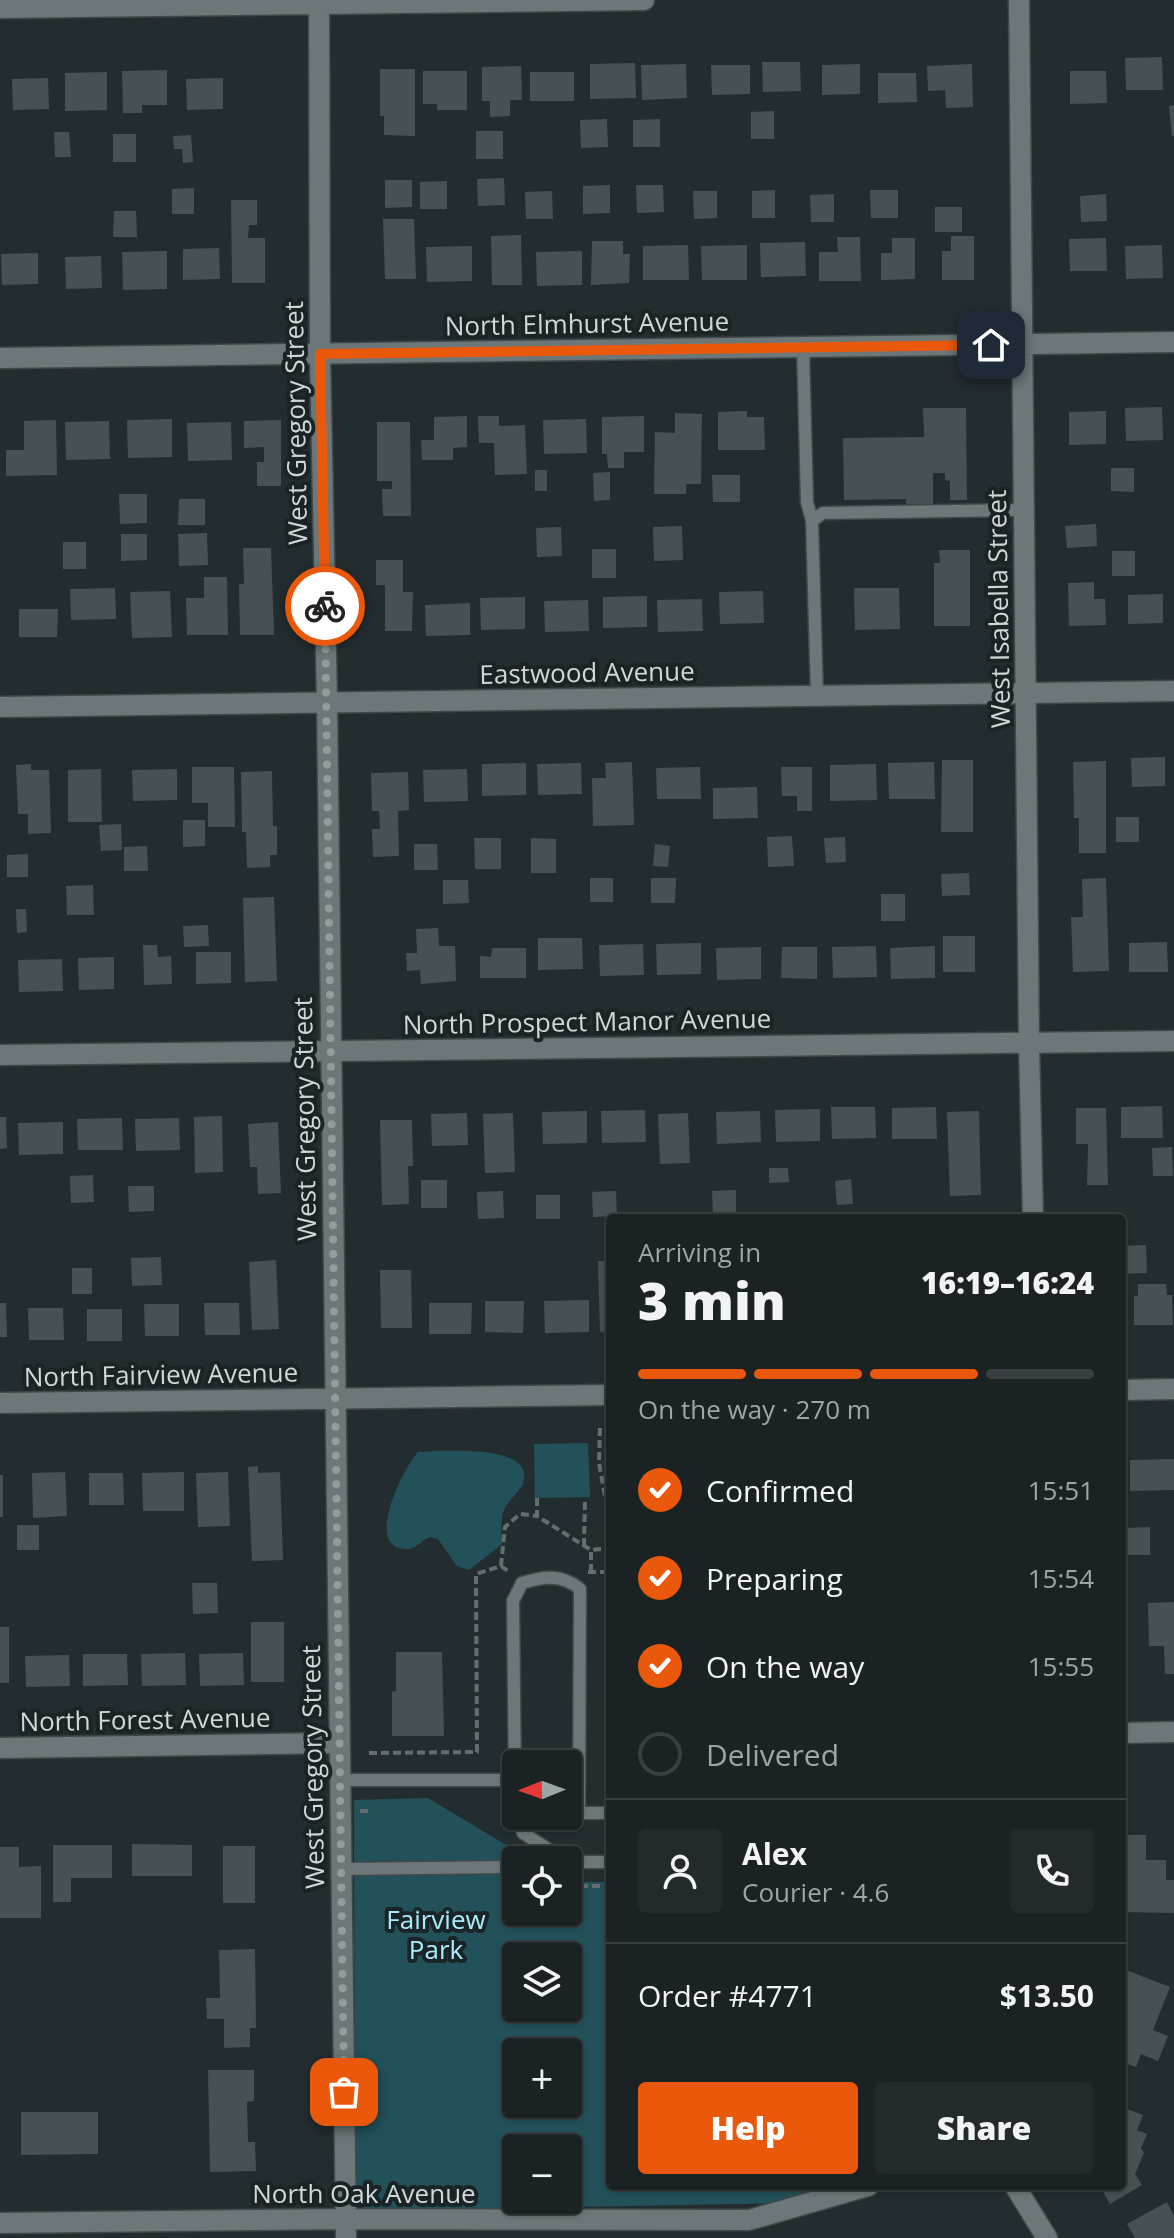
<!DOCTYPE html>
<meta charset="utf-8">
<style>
body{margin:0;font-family:"Open Sans",sans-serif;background:#232a2c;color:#f1f3f6;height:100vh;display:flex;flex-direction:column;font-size:30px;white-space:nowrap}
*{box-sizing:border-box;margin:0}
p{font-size:26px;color:#9fa4a6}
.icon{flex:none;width:44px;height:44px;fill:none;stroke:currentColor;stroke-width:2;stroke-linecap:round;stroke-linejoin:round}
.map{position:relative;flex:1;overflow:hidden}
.drawer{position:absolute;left:606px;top:1214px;width:520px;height:976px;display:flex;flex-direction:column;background:#1a2224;border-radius:8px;box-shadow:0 2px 6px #0004,0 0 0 2px #383f41}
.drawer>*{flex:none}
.needle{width:52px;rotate:269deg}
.buttons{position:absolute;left:502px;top:1750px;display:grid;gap:16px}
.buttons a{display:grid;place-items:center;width:80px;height:80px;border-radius:8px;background:#1a2224;box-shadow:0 2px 6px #0004,0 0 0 2px #383f41;font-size:40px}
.pin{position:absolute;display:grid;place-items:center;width:68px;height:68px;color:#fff;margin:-34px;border-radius:16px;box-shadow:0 4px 12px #0006}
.courier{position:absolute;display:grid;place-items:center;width:80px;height:80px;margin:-40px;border:6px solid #ea580c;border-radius:50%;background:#fff;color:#222;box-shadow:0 2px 10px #0007}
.headline em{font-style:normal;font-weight:800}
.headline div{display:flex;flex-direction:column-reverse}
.headline{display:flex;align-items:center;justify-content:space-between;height:136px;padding:0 32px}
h1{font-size:52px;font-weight:800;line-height:60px}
.bar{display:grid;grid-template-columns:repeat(4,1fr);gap:12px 8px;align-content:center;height:96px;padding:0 32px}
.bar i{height:10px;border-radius:6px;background:#383f41}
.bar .current{background:#ea580c}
.bar p{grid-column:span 4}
.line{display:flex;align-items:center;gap:20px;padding:0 32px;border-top:2px solid #383f41}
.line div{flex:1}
.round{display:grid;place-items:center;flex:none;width:84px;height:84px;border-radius:8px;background:#232a2c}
ol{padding:0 32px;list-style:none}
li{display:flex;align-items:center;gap:24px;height:88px}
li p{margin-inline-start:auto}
li .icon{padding:8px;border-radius:50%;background:#ea580c;color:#fff;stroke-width:4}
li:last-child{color:#9fa4a6}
li i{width:44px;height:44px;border:4px solid #383f41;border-radius:50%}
.button{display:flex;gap:16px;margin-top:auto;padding:16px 32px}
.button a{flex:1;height:92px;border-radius:8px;background:#ea580c;color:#fff;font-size:32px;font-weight:800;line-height:92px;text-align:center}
.button a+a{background:#232a2c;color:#f1f3f6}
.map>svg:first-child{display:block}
</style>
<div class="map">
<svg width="1174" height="2238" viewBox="0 0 1174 2238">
<rect width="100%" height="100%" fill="#232d30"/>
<!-- green -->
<path fill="#22515a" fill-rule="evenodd" d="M588,1443L590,1497L535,1498L534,1444Z
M435,1451C455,1451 517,1447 524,1472C525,1476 523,1481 523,1485C502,1511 500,1507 502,1544L469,1570L457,1566L438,1539L430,1537C422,1540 417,1548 408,1549C361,1551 404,1467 418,1452Z
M428,1798L531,1860H516V1912H568V1882H610V2186H847L785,2203L366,2211L355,2199L354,1800ZM516,1956H568V2008H516ZM516,2052H568V2104H516ZM516,2148H568V2200H516Z"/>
<!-- building -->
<path fill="#465154" d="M1162,57L1163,90H1126L1125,58Z
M762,62H800L801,91L763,92Z
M635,63L636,98L590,99V64Z
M686,64L687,98L642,100L641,65Z
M860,64V94L822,95V65Z
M972,64L973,107L946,108L945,90L928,91L927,66Z
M711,65H750V94L712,95Z
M521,66L522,100H510V116L490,117V101H482V67Z
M380,69H415V136L384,135V116H380Z
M167,70V105H142V113H123L122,71Z
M423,71H467V110H437V104H423Z
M1070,71H1106L1107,103L1070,104Z
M107,72V110L65,111V73Z
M530,72H574V101H530Z
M878,73H916L917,102L878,103Z
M48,78L49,109L13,110L12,79Z
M223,78V109L187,110L186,79Z
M1174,105V136H1172L1169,106Z
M774,111V139H751V112Z
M607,119L608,147L581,148L580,120Z
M660,119V147H633V120Z
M476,131H503V159H476Z
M54,132H69L71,157H55Z
M113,134H136V162H113Z
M191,135L193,162L183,163L182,149H174L173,136Z
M504,178L505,205L478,206L477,179Z
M385,180H412V207L385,208Z
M447,181V209H420V182Z
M610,185V213L583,214V186Z
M636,185H663L664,212L637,213Z
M194,188V214H172V189Z
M775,190V218H752V191Z
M870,190H898V218H871Z
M552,191L553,219H526L525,192Z
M693,191H717V218L694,219Z
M834,194V222H811L810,195Z
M1106,194L1107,221L1081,222L1080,196Z
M231,200H257V225H249L248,238H265V283H232Z
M935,207H962V232H935Z
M114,211H136L137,237H113Z
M383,219H414L416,279H385Z
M521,235L522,285H492L491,236Z
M951,236H974V280H942V251H951Z
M837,237H860L861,281H819V252H838Z
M892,238H915V279L881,280V253H892Z
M1106,238L1107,271H1070L1069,239Z
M592,241H623V254H630L629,283L591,285Z
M805,242L806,276L761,277L760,243Z
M688,245L689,280H643V246Z
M747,245V280H702L701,246Z
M1162,245L1163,278L1126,279L1125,246Z
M472,246V281L427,282L426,247Z
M219,248L220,279L183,280V249Z
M167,251V289L123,290L122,252Z
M582,251V285L537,286L536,252Z
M38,253V284L2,285L1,254Z
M101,256L102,288L66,289L65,257Z
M1162,407L1163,440L1126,441L1125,408Z
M923,408H966L967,500H950V481L945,480V473H933V507H906V499L844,500L843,438L924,437Z
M747,411V417H764L765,450H718V412Z
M1106,411V444L1069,445V412Z
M675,413L702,414L701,484H686V494H654L655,432L675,433Z
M467,416V447L453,448V460H422L421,440H434V417Z
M478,416H499V426L525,425L527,474L495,475L494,443H479Z
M644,416V452H624V468H608L607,454H602V417Z
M172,419V457L128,458L127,420Z
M586,419L587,453L544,454L543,420Z
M56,420L57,475L6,476V450H24V421Z
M281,420V486H257V462H264V447L244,448V421Z
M109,421L110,459L66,460L65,422Z
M231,422L232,460L188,461L187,423Z
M377,422H410L411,516H383L382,489H392V481H377Z
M1111,468H1134V492L1111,491Z
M535,470H547V491H535Z
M610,472V500L594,501L593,473Z
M712,475H740V502H713Z
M119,494H147V523L120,524Z
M179,499H205V525H178Z
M1096,524L1097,546L1067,548L1065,526Z
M682,526L683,560L654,561L653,527Z
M561,527L562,556L537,557L536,528Z
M207,533L208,565L179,566L178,534Z
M121,534H147V560L121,561Z
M63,542H86V569H63Z
M243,548H271L274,635H240L239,584H244Z
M592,549H616V578H592Z
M939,550H970V626H934V563H940Z
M1112,551H1135V576H1112Z
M376,560H403V592H413L412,631H385V585H376Z
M204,577H227L228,635H187L186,598H204Z
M1094,582V599H1105L1106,625L1069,626L1068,583Z
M115,588L116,619L71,620L70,589Z
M854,588H899L900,629L855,630Z
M170,591L172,637L132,638L130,592Z
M763,591L764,623L720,624L719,592Z
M1163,594V623L1128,624V595Z
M647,596V627L603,628V597Z
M525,597V629L481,630L480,598Z
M702,599L703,631L658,632L657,600Z
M588,600L589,631L545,632L544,601Z
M470,603V635L426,636L425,605Z
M19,609H58L57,637H19Z
M1165,757V786L1132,787L1131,758Z
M942,760H973V832H941Z
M1106,761V853H1079V818H1074L1073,762Z
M632,762L634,825L593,826L592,778H606L605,763Z
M934,762L935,799H889L888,763Z
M526,763V795L482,796V764Z
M581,763L582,794L538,795L537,764Z
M31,764V770H49L51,833L28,834V814H18L16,765Z
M876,764L877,800L830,801V765Z
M192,767H234L235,827H208V803H192Z
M700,767L701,799H657L656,768Z
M781,767H812V811H797V796H782Z
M101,769L102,822H68V770Z
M177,769V800L133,801L132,770Z
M467,769L468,801L424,802L423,770Z
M272,771L273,826H277V855H270V867L247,868L246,832H242L241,772Z
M408,772L409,810L398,811L399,856L373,857L372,829H380L379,811H372L371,773Z
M757,787L758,818L713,819V788Z
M1116,817H1139V842H1116Z
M183,820H205V846L183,847Z
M121,824L122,850L101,851L99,825Z
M792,836L794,866L768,867L767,837Z
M845,837L846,862L826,863L824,838Z
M474,838H501V869H475Z
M531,838L556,839V873H531Z
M414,844H437L438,870H414Z
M655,844L670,846L668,867L653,866Z
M147,846L148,871H124V847Z
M28,854V877H7V855Z
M969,873L970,895L942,896L941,874Z
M590,878H613V902H590Z
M651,878H676L675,903H651Z
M1106,878L1109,971L1073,972L1071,917H1083L1082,879Z
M443,880H468L469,903L443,904Z
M93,885L94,915H67L66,886Z
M881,894H905V921H881Z
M274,897L277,981L245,982L243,898Z
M16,909H26L27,932L17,933Z
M208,925L209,946L184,947L183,926Z
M438,928L439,946H455L456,981L421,984L420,970L407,971L406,953H417L416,929Z
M943,936H975V972H943Z
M538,938H582L583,969L538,970Z
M1167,942L1168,972H1129V943Z
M701,943V974L657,975L656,944Z
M643,944L644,975L600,976L599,945Z
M143,945H157L158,957L171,956L172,984L144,985Z
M876,946L877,977L833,978L832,947Z
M935,946V978L891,979L890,948Z
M761,947V979L717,980L716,948Z
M782,947H817V979L781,978Z
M492,948H526V978H480V956L491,957Z
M196,952H231V983L196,984Z
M114,957V989L79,990L78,958Z
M62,959L63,991L19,992L18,960Z
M1162,1106L1163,1138H1121V1107Z
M831,1107H875L876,1138L832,1139Z
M936,1107L937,1139H892V1108Z
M1076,1108H1106L1108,1185H1087L1088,1144H1076Z
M820,1109V1141L776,1142L775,1110Z
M645,1110L646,1142L602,1143L601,1111Z
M587,1111V1143L543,1144L542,1112Z
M760,1111L761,1142L717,1144L716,1112Z
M979,1111L981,1195L950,1196L947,1112Z
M467,1113L468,1145L432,1146L431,1114Z
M513,1113L515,1172L485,1173L483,1114Z
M688,1113L690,1163L660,1164L658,1114Z
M222,1116L223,1172L195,1173L194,1117Z
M0,1117H6L7,1148L0,1149Z
M122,1118L123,1150H78L77,1119Z
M179,1118L180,1150L136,1151L135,1119Z
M380,1120H412L413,1166H408L409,1204L382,1205Z
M63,1122V1154L19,1155L18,1123Z
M278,1122L281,1193L258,1194L257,1167H250L248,1124Z
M1172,1147L1173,1176H1153L1152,1148Z
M769,1168H788L789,1182L769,1183Z
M93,1175L94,1202L71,1203L70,1176Z
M851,1179L853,1204L837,1205L835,1181Z
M421,1180H447V1208H421Z
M128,1186H154V1211L129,1212Z
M736,1190V1215L713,1216L712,1191Z
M503,1191L504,1218L478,1219L477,1192Z
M616,1191L617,1216L593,1217L592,1192Z
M536,1195H560V1219H536Z
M1146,1245L1147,1273L1122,1274V1246Z
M161,1257L162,1285L132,1286L131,1258Z
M276,1260L279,1329L252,1330L249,1262Z
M598,1261H610V1331L600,1332Z
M72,1268H92V1294H72Z
M380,1270H411L412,1328H381Z
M1138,1284H1166L1167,1295H1172L1173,1325H1134V1296H1138Z
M589,1300V1332L545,1333L544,1301Z
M485,1301H524L523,1333L485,1332Z
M0,1303H6L7,1337H0Z
M204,1303H239L240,1335H205Z
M429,1303H472L471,1334H429Z
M144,1304H179V1336H145Z
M28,1308H63L64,1340H29Z
M87,1309H122V1341H87Z
M1174,1459V1490L1130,1491V1460Z
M258,1466V1473L280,1472L283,1560L252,1561L248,1467Z
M65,1472L67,1516L33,1518L32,1473Z
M184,1472V1511H143L142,1473Z
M228,1472L230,1526L198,1527L196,1473Z
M89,1473H123L124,1505H89Z
M0,1475H3V1517H0Z
M17,1525H39V1550H17Z
M1150,1527V1555H1122V1528Z
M192,1583H217L218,1613L193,1614Z
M1122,1598H1126V1675H1122Z
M1174,1602V1674H1165L1164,1646H1149L1148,1603Z
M251,1622H284V1682H251Z
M0,1627H9V1683H0Z
M396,1652H442L444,1736H392V1692L396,1691Z
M185,1653L186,1685L142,1686L141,1654Z
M243,1653L244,1685L200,1686L199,1654Z
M83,1654H127L128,1685L83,1686Z
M69,1655L70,1686L26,1687L25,1656Z
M1122,1835H1146V1860H1166V1880H1174V1913L1122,1912Z
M132,1844L192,1845V1876H132Z
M53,1845H112V1878H71V1902H53Z
M223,1846H255V1903H223Z
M0,1847H19V1867L41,1866V1918H0Z
M255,1949L256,2028H250V2047L224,2048V2019H207L206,1998H220L219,1950Z
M1126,1970L1170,1987L1153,2030L1168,2036L1158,2061L1141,2054L1136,2067L1122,2062V1979Z
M208,2070H254V2101L247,2102L248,2142H255L256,2171L210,2172Z
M1122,2107L1143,2115L1137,2130L1147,2134L1141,2148L1144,2153L1135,2174L1142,2185L1110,2204L1100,2186H1122Z
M21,2112H98V2154L21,2155Z
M1167,2202L1174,2216V2238H1135L1127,2224Z"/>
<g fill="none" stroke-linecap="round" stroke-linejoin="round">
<defs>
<path id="lane" d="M803,347L807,502L812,521L817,696
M812,521L823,513L1023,510
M339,1780H515L516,1799
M515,1780L513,1601L522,1583C544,1576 562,1574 580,1589L579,1813
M568,1813H610
M518,1816L523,1833L565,1860
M568,1862H610
M341,1869L516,1867"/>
<path id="street" d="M319,0L320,354L327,702L346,2238
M1019,0L1029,1043L1033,1218
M0,8L644,0
M0,358L1174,342
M0,707L1174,691
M0,1055L1174,1041
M1122,1390L1174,1389
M0,1403L610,1395
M1122,1733L1174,1732
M0,1748L339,1743
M1015,2186L1047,2238
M0,2223L345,2219L749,2220L868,2186"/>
</defs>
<!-- lane casing -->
<use href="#lane" stroke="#3f484a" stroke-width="15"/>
<!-- street casing -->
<use href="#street" stroke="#3f484a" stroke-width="23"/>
<!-- path -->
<path stroke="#646d6f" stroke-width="4" stroke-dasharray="8 4" stroke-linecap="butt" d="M600,1428L599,1463L610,1524
M537,1498V1516L591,1550L610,1548
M609,1525L610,1539
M584,1546L585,1498
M501,1566L505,1527L520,1514L537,1516
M588,1572H610
M591,1572V1551
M369,1753L477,1752L476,1574L501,1566L509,1572
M360,1811H370
M568,1886H610"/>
<!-- lane -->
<use href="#lane" stroke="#6b7779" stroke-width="12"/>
<!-- street -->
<use href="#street" stroke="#6b7779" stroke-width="20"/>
</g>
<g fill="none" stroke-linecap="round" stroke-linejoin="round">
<!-- done -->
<path stroke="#939c9d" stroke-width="8" stroke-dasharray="0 14.4" d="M325,606L344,2092"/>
<!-- route -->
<path stroke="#ea580c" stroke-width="10" d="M325,606L320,354L991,345"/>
</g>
<g text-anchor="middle" stroke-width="8" stroke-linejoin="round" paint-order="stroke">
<!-- street labels -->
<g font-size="26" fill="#d0d7d8" stroke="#1a2426">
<text transform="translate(587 324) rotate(-1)" y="9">North Elmhurst Avenue</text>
<text transform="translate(296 423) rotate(-91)" y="9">West Gregory Street</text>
<text transform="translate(999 609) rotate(-91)" y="9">West Isabella Street</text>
<text transform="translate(587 673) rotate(-1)" y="9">Eastwood Avenue</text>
<text transform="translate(587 1022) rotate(-1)" y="9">North Prospect Manor Avenue</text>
<text transform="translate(305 1119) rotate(-91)" y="9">West Gregory Street</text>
<text transform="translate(161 1375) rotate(-1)" y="9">North Fairview Avenue</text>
<text transform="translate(145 1720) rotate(-1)" y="9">North Forest Avenue</text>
<text transform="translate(313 1767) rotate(-91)" y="9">West Gregory Street</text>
<text x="364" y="2203">North Oak Avenue</text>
</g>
<!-- park labels -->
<g font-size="26" fill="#a8ecfa" stroke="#1a2426">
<text x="436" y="1929">Fairview<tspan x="436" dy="30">Park</tspan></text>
</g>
</g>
</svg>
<div class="buttons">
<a><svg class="needle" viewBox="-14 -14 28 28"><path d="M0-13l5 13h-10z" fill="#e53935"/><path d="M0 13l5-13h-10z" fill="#9fa4a6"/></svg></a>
<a><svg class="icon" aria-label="locate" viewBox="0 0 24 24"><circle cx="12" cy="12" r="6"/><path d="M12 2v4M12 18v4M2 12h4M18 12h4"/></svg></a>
<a><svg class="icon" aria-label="layers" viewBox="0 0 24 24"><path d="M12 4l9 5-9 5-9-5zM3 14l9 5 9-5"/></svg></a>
<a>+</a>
<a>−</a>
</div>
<div class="pin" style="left:344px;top:2092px;background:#ea580c"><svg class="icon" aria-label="bag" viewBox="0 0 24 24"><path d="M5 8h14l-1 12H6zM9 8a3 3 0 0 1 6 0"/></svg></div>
<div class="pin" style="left:991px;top:345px;background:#1f2937"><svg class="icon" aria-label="home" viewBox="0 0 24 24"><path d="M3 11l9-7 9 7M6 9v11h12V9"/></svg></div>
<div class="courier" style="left:325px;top:606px"><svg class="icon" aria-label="bike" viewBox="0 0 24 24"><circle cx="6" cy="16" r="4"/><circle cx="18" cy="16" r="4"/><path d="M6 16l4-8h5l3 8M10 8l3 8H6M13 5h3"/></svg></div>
<section class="drawer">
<div class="headline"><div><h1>3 min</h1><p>Arriving in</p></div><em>16:19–16:24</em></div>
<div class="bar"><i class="current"></i><i class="current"></i><i class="current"></i><i></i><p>On the way · 270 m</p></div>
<ol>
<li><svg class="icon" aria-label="check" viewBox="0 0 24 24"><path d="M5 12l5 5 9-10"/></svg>Confirmed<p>15:51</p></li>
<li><svg class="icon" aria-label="check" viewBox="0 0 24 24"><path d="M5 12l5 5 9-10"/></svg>Preparing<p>15:54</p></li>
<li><svg class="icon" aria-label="check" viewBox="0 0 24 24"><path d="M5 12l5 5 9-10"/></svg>On the way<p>15:55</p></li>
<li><i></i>Delivered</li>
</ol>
<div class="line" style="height:144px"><a class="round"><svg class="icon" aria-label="person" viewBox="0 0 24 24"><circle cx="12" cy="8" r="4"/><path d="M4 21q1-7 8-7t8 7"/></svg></a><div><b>Alex</b><p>Courier · 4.6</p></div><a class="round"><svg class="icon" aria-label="phone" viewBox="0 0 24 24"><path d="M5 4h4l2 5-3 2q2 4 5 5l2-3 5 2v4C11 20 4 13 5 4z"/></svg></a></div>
<div class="line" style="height:104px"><div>Order #4771</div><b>$13.50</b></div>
<div class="button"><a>Help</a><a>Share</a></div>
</section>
</div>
